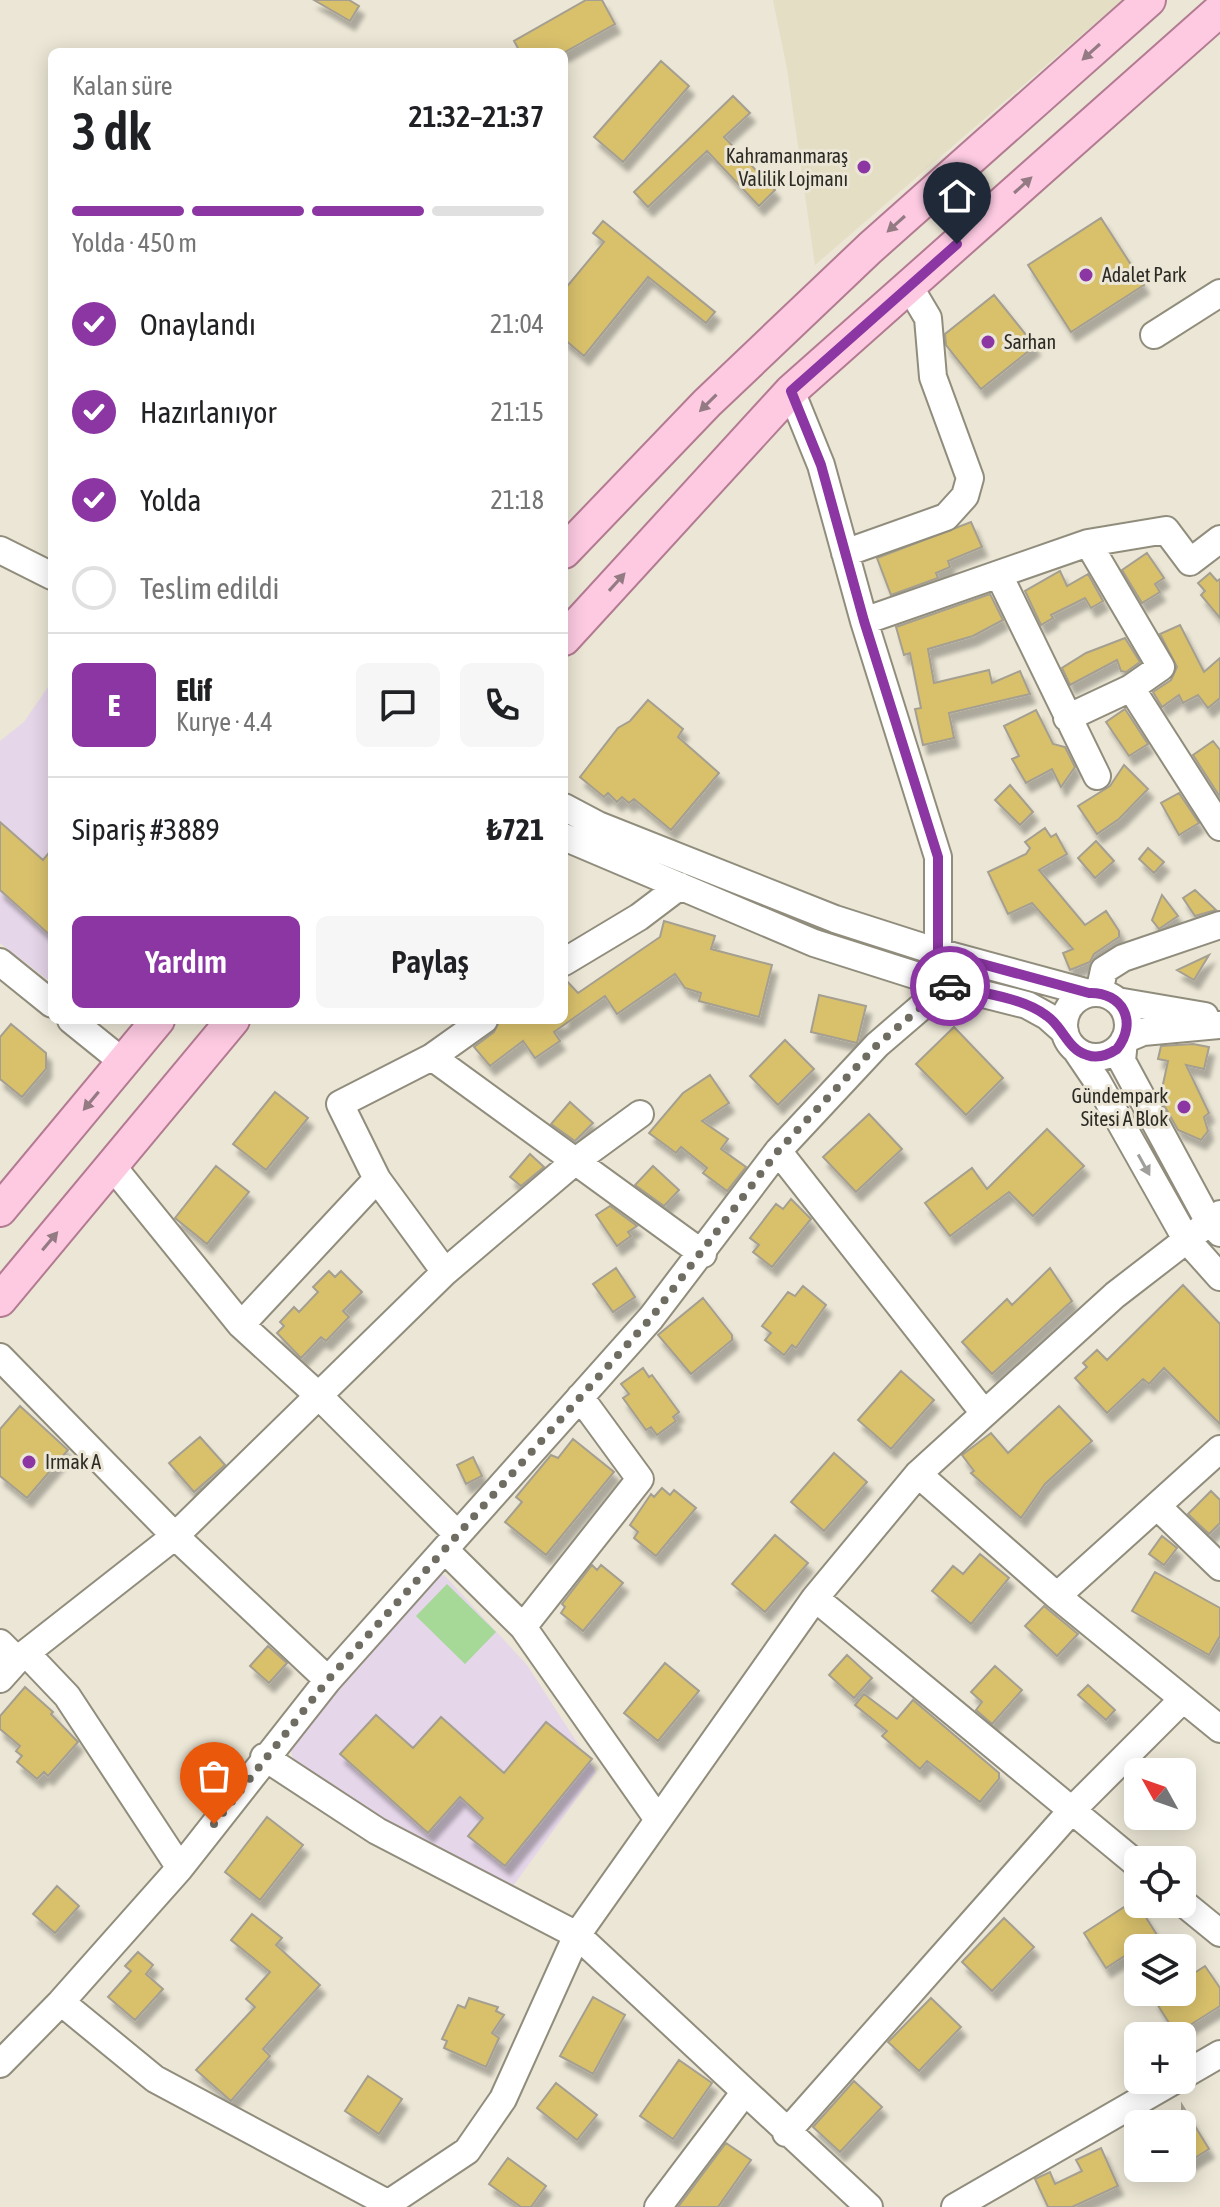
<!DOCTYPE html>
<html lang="tr">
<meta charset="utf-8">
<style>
body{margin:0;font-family:"Asap Condensed",sans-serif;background:#f6f6f6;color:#202124;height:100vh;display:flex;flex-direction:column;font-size:30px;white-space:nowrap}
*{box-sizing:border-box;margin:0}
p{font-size:26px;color:#757577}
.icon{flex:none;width:44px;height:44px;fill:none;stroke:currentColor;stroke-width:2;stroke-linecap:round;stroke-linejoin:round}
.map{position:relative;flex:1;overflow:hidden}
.panel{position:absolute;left:48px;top:48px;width:520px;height:976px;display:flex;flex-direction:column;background:#fff;border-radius:12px;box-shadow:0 4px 20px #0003}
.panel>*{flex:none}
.needle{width:52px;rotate:310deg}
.fabs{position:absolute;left:1124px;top:1758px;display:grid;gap:16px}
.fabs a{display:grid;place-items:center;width:72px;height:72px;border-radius:12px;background:#fff;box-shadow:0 4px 20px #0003;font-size:40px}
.pin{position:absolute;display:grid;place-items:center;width:68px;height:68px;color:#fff;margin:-82px -34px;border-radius:50% 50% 50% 0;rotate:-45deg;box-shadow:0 0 8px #0007}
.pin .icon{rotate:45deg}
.courier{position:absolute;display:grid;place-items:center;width:80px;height:80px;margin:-40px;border:6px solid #8b36a3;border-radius:50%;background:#fff;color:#222;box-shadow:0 2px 10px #0007}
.overview em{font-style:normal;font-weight:600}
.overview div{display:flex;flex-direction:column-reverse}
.overview{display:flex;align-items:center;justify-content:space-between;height:136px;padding:0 24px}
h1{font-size:52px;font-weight:600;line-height:60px}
.bar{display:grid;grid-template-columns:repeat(4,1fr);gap:12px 8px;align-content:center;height:96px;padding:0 24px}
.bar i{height:10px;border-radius:6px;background:#e0e0e0}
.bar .current{background:#8b36a3}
.bar p{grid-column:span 4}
.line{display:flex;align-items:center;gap:20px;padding:0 24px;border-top:2px solid #e0e0e0}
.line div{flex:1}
.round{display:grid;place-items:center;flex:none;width:84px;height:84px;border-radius:12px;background:#f6f6f6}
ol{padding:0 24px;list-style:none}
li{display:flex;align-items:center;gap:24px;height:88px}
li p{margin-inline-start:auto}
li .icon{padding:8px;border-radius:50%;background:#8b36a3;color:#fff;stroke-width:4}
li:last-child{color:#757577}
li i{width:44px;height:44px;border:4px solid #e0e0e0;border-radius:50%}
.button{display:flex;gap:16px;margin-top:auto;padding:16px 24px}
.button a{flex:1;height:92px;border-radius:12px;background:#8b36a3;color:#fff;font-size:32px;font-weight:600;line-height:92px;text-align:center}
.button a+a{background:#f6f6f6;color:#202124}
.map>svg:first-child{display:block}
</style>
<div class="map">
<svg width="1220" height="2207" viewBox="0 0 1220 2207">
<defs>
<filter id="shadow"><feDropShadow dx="5" dy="9" stdDeviation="2" flood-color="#0004"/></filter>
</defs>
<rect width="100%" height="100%" fill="#ebe6d5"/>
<!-- built -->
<path fill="#e4dec5" d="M773,0H1122L815,265L787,69Z"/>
<!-- education -->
<path fill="#e5d6e9" d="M52,681V983L0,943V741L24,722Z
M444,1575L527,1665L596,1772L510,1890L383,1828L294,1764L290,1746L431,1576Z"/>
<!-- green -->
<path fill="#a6d897" d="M447,1584L496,1632L465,1664L416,1616Z"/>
<!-- building -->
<path fill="#d9c16c" stroke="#a49f90" stroke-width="2" filter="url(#shadow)" d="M314,0H349L359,6L350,21Z
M586,0H602L615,24L565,52H520L514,41Z
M661,61L689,86L623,162L594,137Z
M733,96L750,113L724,137L775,190L759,206L707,151L648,207L634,192Z
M1101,218L1144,285L1071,332L1028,265Z
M603,221L715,312L706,323L648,277L584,356L564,339V290L604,242L593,233Z
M994,295L1035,346L981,389L946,345L945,334Z
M971,522L982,547L948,561L950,567L936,573L938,578L891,595L877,558Z
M1147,553L1164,578L1155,584L1160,592L1142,603L1122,570Z
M1060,571L1067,586L1088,574L1103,601L1091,608L1085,598L1051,615L1053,618L1041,625L1025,591Z
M1210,573L1217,581L1220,579V618L1201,595L1205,591L1198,583Z
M990,594L1003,620L973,636L928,649L934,683L989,670L992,683L1020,671L1030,694L949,713L954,738L923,745L915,709L921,708L910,653L904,655L896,627Z
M1180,625L1204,672L1220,658V698L1208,708L1198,695L1183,703L1179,695L1162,707L1153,692L1171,680L1177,667L1160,634Z
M1125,638L1140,662L1126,672L1121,671L1117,660L1070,685L1062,668L1086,653Z
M648,700L683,729L678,737L719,773L671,830L634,799L629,803L622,797L617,802L608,793L604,797L580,777L618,728L630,721Z
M1125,709L1148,744L1129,756L1106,722Z
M1036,710L1053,744L1065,747L1075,767L1061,787L1052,769L1026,783L1012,759L1019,756L1004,726Z
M1213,741L1220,750V797L1193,755Z
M1124,765L1148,789L1119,819L1097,834L1078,806L1110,786Z
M1010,785L1033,812L1020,825L995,800Z
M1179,793L1199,823L1179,835L1161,803Z
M0,822L43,860L52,849V937L0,890Z
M1045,828L1051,837L1056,834L1067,854L1039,870L1085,925L1106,911L1119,931V937L1094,954L1090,962L1070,970L1063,953L1073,949L1032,903L1008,914L988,872L1026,854L1030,848L1025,842Z
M1096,841L1114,861L1095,878L1078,858Z
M1148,848L1164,862L1154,873L1139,859Z
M1195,890L1216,910L1195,916L1183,898Z
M1162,895L1178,916L1159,929L1152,920Z
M664,921L715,936L711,949L772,965L759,1017L699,1001L701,993L685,988L675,974L617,1014L605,996L554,1032L560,1041L535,1058L523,1041L490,1066L474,1047L494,1032L500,1020H564V978L578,993L660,937Z
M1209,955L1194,980L1177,970Z
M819,995L866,1006L857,1043L811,1032Z
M11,1024L46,1053V1069L22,1097L0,1079V1037Z
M954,1027L1003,1078L966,1115L916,1064Z
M785,1040L814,1069L778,1105L750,1076Z
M1193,1044L1209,1047L1204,1069L1186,1065L1209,1113L1204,1117L1208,1131L1201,1140L1178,1130L1160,1098L1168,1061L1158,1059L1161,1046Z
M710,1075L729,1103L702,1121L728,1139L721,1149L746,1167L727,1191L703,1173L707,1168L681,1147L676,1153L649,1133L683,1093Z
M275,1092L308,1118L266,1170L233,1144Z
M570,1102L593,1123L575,1141L551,1124Z
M869,1114L902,1149L856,1192L823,1157Z
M1047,1129L1084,1166L1033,1216L1009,1192L950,1236L925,1203L972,1168L987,1189Z
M530,1154L544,1167L521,1186L510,1177Z
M216,1166L249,1192L207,1244L175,1218Z
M653,1166L679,1190L664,1206L635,1185Z
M791,1199L811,1219L772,1267L753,1252L759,1245L750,1238L776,1204L783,1209Z
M610,1206L637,1226L628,1232L631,1236L617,1246L596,1215Z
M616,1268L635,1297L613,1312L593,1284Z
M1050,1268L1072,1301L992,1374L962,1342L1007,1299L1012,1305Z
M329,1271L335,1277L341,1271L362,1292L343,1311L349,1317L326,1341L321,1337L301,1358L277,1333L284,1326L280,1322L294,1307L299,1312L318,1292L313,1287Z
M1183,1285L1220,1324V1424L1164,1368L1149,1384L1143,1379L1107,1413L1075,1378L1087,1367L1083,1363L1097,1350L1107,1360Z
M803,1286L826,1305L796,1348L792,1345L784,1355L765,1340L771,1333L762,1326L788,1292L795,1296Z
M703,1298L732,1335V1340L691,1374L658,1335Z
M643,1368L649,1377L652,1375L679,1412L673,1417L676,1421L657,1435L651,1427L646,1430L623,1398L629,1394L621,1384Z
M901,1371L934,1400L891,1449L858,1420Z
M20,1406L68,1450L27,1498L0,1476V1429Z
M1059,1406L1092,1441L1045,1484L1021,1518L971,1473L974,1471L962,1455L991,1433L1008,1453Z
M200,1437L225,1465L194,1492L169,1463Z
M573,1439L614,1472L546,1555L505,1522L522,1502L516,1497L551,1455L558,1458Z
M834,1453L867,1482L824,1531L791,1502Z
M473,1457L482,1476L466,1484L457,1465Z
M662,1488L670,1495L674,1490L696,1508L656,1556L634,1538L638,1532L630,1525L651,1494L654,1497Z
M1211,1491L1220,1500V1523L1209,1534L1188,1514Z
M775,1535L808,1563L765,1612L732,1584Z
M1162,1536L1177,1548L1164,1565L1149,1554Z
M980,1554L1009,1578L971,1624L932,1591L953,1566L963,1574Z
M592,1565L597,1570L601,1565L623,1583L583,1631L561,1613L565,1607L562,1604Z
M1155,1572L1220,1608V1636L1209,1655L1132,1611Z
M1044,1606L1078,1634L1057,1656L1025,1626Z
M268,1646L287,1663L269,1683L250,1666Z
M847,1655L872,1678L854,1698L829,1675Z
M665,1663L699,1691L658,1741L624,1713Z
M995,1666L1022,1690L992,1724L976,1710L982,1702L971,1692Z
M1088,1685L1115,1710L1106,1720L1078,1695Z
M25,1687L53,1712L51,1714L78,1742L48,1776L44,1772L37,1779L17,1762L22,1756L16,1751L20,1746L0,1729V1716Z
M864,1694L897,1719L913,1700L999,1773V1779L980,1802L927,1761L920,1769L882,1736L887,1731L855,1705Z
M376,1715L413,1748L441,1717L504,1773L546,1722L592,1759L505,1866L468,1836L483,1818L460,1797L428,1833L340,1754Z
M267,1817L303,1845L260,1900L225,1872Z
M57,1886L79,1906L55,1933L33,1914Z
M1135,1900L1157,1935L1106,1968L1084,1933Z
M252,1914L282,1938L276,1945L320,1985L263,2049L270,2056L231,2101L196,2070L255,2007L246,1999L270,1972L231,1940Z
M1004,1918L1034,1947L992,1991L962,1962Z
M138,1952L153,1965L146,1974L163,1989L135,2020L108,1997L131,1971L125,1966Z
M1205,1966L1220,1988V2006L1176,2034L1154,1999L1165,1992H1182V1981Z
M593,1997L625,2015L593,2074L560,2056Z
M469,1998L498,2007L496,2011L504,2015L492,2033L499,2038L486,2067L444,2048L447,2041L442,2039L458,2005L465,2008Z
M931,1998L961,2027L919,2071L888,2042Z
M679,2060L712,2083L673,2139L640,2116Z
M368,2076L402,2099L379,2134L345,2111Z
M854,2081L882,2107L840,2152L813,2127Z
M556,2083L597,2115L577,2140L537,2108Z
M1182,2105L1209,2149L1182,2166Z
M726,2143L751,2160L718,2207H678Z
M1101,2148L1118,2186L1072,2207H1048L1035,2179L1050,2172L1055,2184L1082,2171L1076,2160Z
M508,2158L546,2186L531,2207H521L489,2184Z"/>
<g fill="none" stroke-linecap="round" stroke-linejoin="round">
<defs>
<path id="minor" d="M1154,335L1220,293
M791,391L821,465L864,621L938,857V952
M0,550L52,576
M845,553L946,517L965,496L970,478L933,377L928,318L909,286
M999,575L1097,776
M864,621L1088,543L1166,530L1190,562L1220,539
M1131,688L1220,827
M1067,718L1131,688L1161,667L1088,543
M564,807L598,825L835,919L938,952L1089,993
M564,837L814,943L943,984L1027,1005L1047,1016L1065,1032
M0,962L52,1004
M564,962L639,917L680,886
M1099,993L1104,970L1123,958L1220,925
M1064 1025a32 32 0 1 1 64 0a32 32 0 1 1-64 0Z
M1117,1001L1205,1016
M71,1020L123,1062
M1220,1025L1143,1032L1124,1040L1122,1061L1209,1222L1220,1233
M1076,1050L1097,1081L1186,1239L1220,1277
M432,1057L703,1254
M778,1151L984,1413
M113,1167L241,1325L319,1396L456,1533
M445,1272L377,1179L340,1104L432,1057L484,1020
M241,1325L377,1179
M0,1357L175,1536L328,1680
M918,1474L1057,1596L1220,1729
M1157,1506L1220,1567
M446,1551L523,1627L657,1818
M1057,1596L1220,1449
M815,1598L1138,1865
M523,1627L640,1479L580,1397
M0,1643L17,1660
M26,1653L67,1696L180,1868
M0,1679L17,1660L175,1536L445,1272L573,1163L640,1114
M264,1757L377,1831L577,1935L869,2207
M1182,1902L1220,1933
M61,2002L155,2079L387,2203
M0,2064L61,2002L180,1868L328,1680L651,1318L778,1151L877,1045L927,1002L943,984
M1182,2076L1220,2054
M786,2133L1072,1810L1183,1699
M383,2207L467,2151L503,2099L577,1935L815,1598L918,1474L1115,1295L1220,1214
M658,2207L744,2093
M955,2207L1175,2080"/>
<path id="major" d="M564,552L707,403L870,248L1149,0
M564,639L791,391L1220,10
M0,1210L158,1020
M0,1300L233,1020"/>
</defs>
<!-- minor casing -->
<use href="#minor" stroke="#918d7d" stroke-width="30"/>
<!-- major casing -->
<use href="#major" stroke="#b37b92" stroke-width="36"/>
<!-- minor -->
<use href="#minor" stroke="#fff" stroke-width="26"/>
<!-- major -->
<use href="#major" stroke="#fdcae2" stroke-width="32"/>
</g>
<!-- one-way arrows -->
<defs><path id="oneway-solid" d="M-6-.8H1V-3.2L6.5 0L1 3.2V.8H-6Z" transform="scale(2)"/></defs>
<g fill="#947a83">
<use href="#oneway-solid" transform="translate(1091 52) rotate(138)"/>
<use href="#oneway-solid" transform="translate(1023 185) rotate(-42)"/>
<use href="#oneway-solid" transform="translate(896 224) rotate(138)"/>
<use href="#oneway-solid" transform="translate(708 403) rotate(135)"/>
<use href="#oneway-solid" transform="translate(617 582) rotate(-48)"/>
<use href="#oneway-solid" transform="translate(91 1101) rotate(130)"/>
<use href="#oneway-solid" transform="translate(50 1241) rotate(-50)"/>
</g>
<use fill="#a09f9c" href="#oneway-solid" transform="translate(1144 1165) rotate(61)"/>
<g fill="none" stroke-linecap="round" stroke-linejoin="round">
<!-- done -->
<path stroke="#6f6c62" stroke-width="8" stroke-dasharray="0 14.4" d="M214,1824L328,1680L651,1318L778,1151L877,1045L927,1002L943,984L950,986"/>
<!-- route -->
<path stroke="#8b36a3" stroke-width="10" d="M950,986C981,993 1022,997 1047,1016C1063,1027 1068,1050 1087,1055C1098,1059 1108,1055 1117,1049C1138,1022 1123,992 1089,993L938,952V857L864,621L821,465L791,391L957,244"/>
</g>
<!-- markers -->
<g fill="#8b36a3" stroke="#ebe6d5" stroke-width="3">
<circle cx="864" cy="167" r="8"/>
<circle cx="1086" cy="275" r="8"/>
<circle cx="988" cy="342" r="8"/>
<circle cx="1184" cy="1107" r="8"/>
<circle cx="29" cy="1462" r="8"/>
</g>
<g text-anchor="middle" stroke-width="6" stroke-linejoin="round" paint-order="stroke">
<!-- poi labels -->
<g font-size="20" fill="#2c2a24" stroke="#ebe6d5" text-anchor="start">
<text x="848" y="163" text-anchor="end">Kahramanmaraş<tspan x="848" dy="23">Valilik Lojmanı</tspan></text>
<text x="1102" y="282">Adalet Park</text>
<text x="1004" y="349">Sarhan</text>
<text x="1168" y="1103" text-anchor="end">Gündempark<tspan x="1168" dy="23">Sitesi A Blok</tspan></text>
<text x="45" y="1469">Irmak A</text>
</g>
</g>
</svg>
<div class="fabs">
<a><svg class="needle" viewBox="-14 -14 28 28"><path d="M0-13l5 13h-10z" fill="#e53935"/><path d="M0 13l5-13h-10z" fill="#757577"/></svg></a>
<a><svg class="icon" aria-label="locate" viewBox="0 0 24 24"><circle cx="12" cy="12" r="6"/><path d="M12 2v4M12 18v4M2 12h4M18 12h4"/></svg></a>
<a><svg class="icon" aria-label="layers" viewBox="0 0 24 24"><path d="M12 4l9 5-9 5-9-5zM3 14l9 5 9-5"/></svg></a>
<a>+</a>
<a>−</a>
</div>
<div class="pin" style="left:214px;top:1824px;background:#ea580c"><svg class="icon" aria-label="bag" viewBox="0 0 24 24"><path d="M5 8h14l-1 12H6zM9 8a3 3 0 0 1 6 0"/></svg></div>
<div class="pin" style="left:957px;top:244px;background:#1f2937"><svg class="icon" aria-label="home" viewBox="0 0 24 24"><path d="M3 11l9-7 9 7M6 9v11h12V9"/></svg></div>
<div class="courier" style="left:950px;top:986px"><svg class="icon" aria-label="car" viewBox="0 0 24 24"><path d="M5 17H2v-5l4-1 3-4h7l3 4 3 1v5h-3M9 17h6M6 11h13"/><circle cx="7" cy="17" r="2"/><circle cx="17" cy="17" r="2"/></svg></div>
<section class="panel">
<div class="overview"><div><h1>3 dk</h1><p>Kalan süre</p></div><em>21:32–21:37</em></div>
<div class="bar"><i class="current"></i><i class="current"></i><i class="current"></i><i></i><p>Yolda · 450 m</p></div>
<ol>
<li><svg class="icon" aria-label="check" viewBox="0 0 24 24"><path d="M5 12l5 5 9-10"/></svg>Onaylandı<p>21:04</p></li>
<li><svg class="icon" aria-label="check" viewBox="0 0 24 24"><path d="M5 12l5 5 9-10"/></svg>Hazırlanıyor<p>21:15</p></li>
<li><svg class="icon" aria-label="check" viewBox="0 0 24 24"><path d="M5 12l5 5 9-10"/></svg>Yolda<p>21:18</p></li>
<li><i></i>Teslim edildi</li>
</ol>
<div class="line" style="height:144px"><b class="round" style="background:#8b36a3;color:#fff">E</b><div><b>Elif</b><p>Kurye · 4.4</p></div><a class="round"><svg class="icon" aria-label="chat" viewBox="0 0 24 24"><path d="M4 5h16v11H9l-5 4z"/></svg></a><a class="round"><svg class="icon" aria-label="phone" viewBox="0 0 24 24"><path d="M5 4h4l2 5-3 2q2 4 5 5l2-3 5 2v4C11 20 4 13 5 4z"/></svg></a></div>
<div class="line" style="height:104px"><div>Sipariş #3889</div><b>₺721</b></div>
<div class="button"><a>Yardım</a><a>Paylaş</a></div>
</section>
</div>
